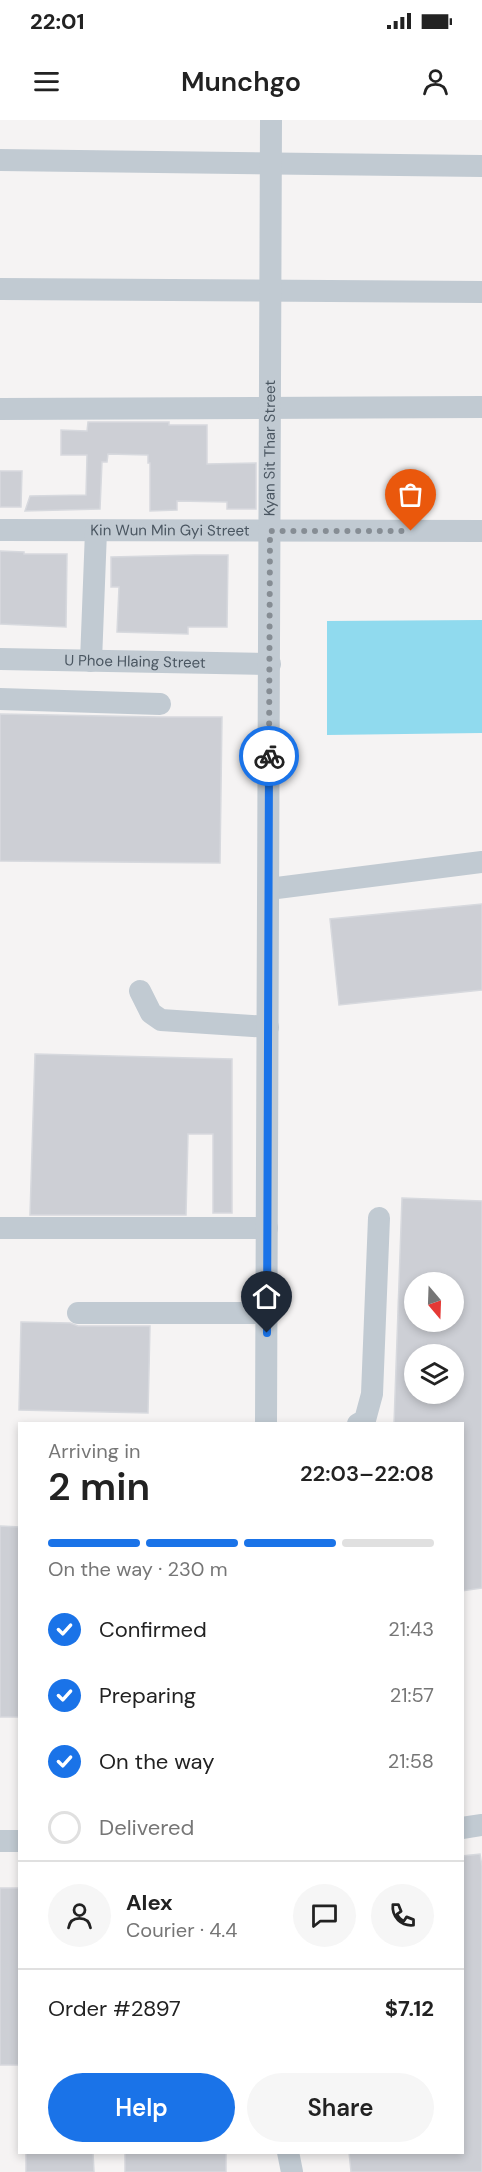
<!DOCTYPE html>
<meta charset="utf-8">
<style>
body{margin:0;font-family:"DM Sans",sans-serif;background:#f6f6f6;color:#222;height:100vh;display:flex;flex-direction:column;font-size:22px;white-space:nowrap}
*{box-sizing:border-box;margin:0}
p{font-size:20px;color:#767676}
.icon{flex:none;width:33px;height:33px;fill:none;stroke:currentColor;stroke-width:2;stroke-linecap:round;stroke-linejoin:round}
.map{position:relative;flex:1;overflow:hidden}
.sheet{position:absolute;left:18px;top:1302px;width:446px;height:732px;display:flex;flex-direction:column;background:#fff;border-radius:0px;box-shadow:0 3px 9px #0003}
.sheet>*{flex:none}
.needle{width:39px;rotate:161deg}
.tools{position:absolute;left:404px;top:1152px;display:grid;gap:12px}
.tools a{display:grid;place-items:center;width:60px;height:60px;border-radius:50%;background:#fff;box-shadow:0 3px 9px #0003;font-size:30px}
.pin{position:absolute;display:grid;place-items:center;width:51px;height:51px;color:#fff;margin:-62px -26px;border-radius:50% 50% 50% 0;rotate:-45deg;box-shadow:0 0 6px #0007}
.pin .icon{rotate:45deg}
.courier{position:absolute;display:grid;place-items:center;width:60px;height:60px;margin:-30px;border:4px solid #1a73e8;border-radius:50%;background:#fff;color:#222;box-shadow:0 2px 8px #0007}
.headline em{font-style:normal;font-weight:600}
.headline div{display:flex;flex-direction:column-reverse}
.headline{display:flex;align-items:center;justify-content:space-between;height:102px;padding:0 30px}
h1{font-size:39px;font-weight:600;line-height:45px}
.bar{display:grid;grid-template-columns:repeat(4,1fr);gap:9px 6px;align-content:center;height:72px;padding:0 30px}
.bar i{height:8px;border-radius:4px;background:#e0e0e0}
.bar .on{background:#1a73e8}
.bar p{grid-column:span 4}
.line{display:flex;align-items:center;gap:15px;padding:0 30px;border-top:2px solid #e0e0e0}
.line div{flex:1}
.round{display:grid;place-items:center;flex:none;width:63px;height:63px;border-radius:32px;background:#f6f6f6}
ol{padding:0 30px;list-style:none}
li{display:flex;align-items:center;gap:18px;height:66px}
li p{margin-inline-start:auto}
li .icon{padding:6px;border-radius:50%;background:#1a73e8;color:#fff;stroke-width:4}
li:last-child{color:#767676}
li i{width:33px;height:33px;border:3px solid #e0e0e0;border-radius:50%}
.button{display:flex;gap:12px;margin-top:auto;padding:12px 30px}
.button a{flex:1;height:69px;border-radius:36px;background:#1a73e8;color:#fff;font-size:24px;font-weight:600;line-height:69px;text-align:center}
.button a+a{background:#f6f6f6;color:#222}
.status{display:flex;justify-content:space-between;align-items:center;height:42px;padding:0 30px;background:#fff;direction:ltr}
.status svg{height:16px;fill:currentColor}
header{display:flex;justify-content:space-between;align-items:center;height:78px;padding:0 30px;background:#fff;font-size:27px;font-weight:600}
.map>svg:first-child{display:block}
</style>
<div class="status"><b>22:01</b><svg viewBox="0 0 49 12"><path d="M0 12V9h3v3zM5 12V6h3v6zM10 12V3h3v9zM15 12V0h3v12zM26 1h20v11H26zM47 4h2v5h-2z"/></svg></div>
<header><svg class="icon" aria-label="menu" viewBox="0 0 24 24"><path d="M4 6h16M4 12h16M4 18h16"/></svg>Munchgo<svg class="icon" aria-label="person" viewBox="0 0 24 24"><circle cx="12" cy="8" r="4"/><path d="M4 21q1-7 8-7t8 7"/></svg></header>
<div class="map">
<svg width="482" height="2052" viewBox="0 0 482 2052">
<rect width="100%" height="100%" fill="#f5f3f3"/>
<!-- water -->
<path fill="#90daee" d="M482,500V613L327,615V501Z"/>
<!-- building -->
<path fill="#cdcfd5" stroke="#d7d9de" stroke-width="1.5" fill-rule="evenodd" d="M88,302H169V305H207V344L256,343V389H227V382L177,381V390L150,391V343H148V335L108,334L107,342H102L100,389L25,391L30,376L86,375L87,335H61V310L87,311Z
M0,351H22L21,387H0Z
M0,431L24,432V434H67L66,507L0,504Z
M195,435H228L227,507H188V514L117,512L119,467H111V437Z
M0,594L160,597H222L220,743L0,741Z
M482,784V870L339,885L330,799Z
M35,934L232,939V1093H213V1014H188L186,1095H30Z
M402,1078L482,1081V1468L462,1471V1304H394ZM414,1162H453V1202H414ZM414,1234H453V1274H414Z
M21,1202L70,1203L78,1206H150L148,1293L19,1290Z
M0,1406L20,1407V1597H0Z
M480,1734L482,1746V2052H351L349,2032H462V1736Z
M0,1768H20V1945H0Z
M26,2032H93L94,2052H26Z
M125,2032H226V2052H125Z"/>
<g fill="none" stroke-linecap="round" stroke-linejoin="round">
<!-- minor -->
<g stroke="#c1cad2" stroke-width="22">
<path d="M0,40L482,46"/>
<path d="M0,169L482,172"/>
<path d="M0,289L482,287"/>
<path id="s1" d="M0,410L482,411"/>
<path id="s2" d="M0,539L270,544"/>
<path d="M91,541L96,411"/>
<path d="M0,579L160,584"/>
<path d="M269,769L482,742"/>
<path d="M140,871L151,893L161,900L268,907"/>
<path d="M0,1108H267"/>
<path d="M78,1193H267"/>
<path id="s3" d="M266,1304L271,0"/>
<path d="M358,1304L365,1300L372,1274L379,1098"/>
<path d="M462,1708L482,1705"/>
<path d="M0,1721H20"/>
<path d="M288,2032L292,2052"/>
</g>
</g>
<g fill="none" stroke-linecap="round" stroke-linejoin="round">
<!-- done -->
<path stroke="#868d94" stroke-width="6" stroke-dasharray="0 10.8" d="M269,636L270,411H411"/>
<!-- route -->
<path stroke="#1a73e8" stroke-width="8" d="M267,1213L269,636"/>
</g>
<g text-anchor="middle" stroke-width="4.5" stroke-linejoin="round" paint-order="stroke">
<!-- street labels -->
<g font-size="15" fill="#4a5661" stroke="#fff">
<text dy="5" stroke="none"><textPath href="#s3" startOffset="976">Kyan Sit Thar Street</textPath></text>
<text dy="5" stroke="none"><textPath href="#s1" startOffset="170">Kin Wun Min Gyi Street</textPath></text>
<text dy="5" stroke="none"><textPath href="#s2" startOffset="135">U Phoe Hlaing Street</textPath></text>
</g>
</g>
</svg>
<div class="tools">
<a><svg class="needle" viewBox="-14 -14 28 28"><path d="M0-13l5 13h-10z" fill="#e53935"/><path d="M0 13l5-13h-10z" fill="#767676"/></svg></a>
<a><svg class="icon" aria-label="layers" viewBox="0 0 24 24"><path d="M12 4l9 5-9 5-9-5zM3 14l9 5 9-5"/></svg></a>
</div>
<div class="pin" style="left:411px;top:411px;background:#ea580c"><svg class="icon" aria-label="bag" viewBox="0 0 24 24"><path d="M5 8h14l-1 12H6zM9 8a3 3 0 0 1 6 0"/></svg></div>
<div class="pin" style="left:267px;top:1213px;background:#1f2937"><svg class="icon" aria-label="home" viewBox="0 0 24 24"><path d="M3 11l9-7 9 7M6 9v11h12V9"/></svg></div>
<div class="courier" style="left:269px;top:636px"><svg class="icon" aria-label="bike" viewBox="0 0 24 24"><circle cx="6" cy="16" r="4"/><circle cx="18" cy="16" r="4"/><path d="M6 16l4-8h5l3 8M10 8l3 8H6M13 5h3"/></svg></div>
<section class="sheet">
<div class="headline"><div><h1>2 min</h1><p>Arriving in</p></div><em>22:03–22:08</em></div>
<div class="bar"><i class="on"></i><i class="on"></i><i class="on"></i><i></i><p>On the way · 230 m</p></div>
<ol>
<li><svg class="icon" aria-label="check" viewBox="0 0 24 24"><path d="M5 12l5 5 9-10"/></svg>Confirmed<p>21:43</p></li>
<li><svg class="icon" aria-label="check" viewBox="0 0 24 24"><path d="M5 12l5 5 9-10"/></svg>Preparing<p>21:57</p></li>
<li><svg class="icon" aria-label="check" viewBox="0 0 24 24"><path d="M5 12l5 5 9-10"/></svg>On the way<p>21:58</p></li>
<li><i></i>Delivered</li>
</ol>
<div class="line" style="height:108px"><a class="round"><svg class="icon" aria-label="person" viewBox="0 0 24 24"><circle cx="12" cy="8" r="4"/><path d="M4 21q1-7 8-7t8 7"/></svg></a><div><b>Alex</b><p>Courier · 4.4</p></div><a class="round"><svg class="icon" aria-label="chat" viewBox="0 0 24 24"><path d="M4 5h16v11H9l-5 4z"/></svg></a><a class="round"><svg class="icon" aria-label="phone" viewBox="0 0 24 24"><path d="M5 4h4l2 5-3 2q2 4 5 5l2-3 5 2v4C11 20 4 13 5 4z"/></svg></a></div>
<div class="line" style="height:78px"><div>Order #2897</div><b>$7.12</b></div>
<div class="button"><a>Help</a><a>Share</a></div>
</section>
</div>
